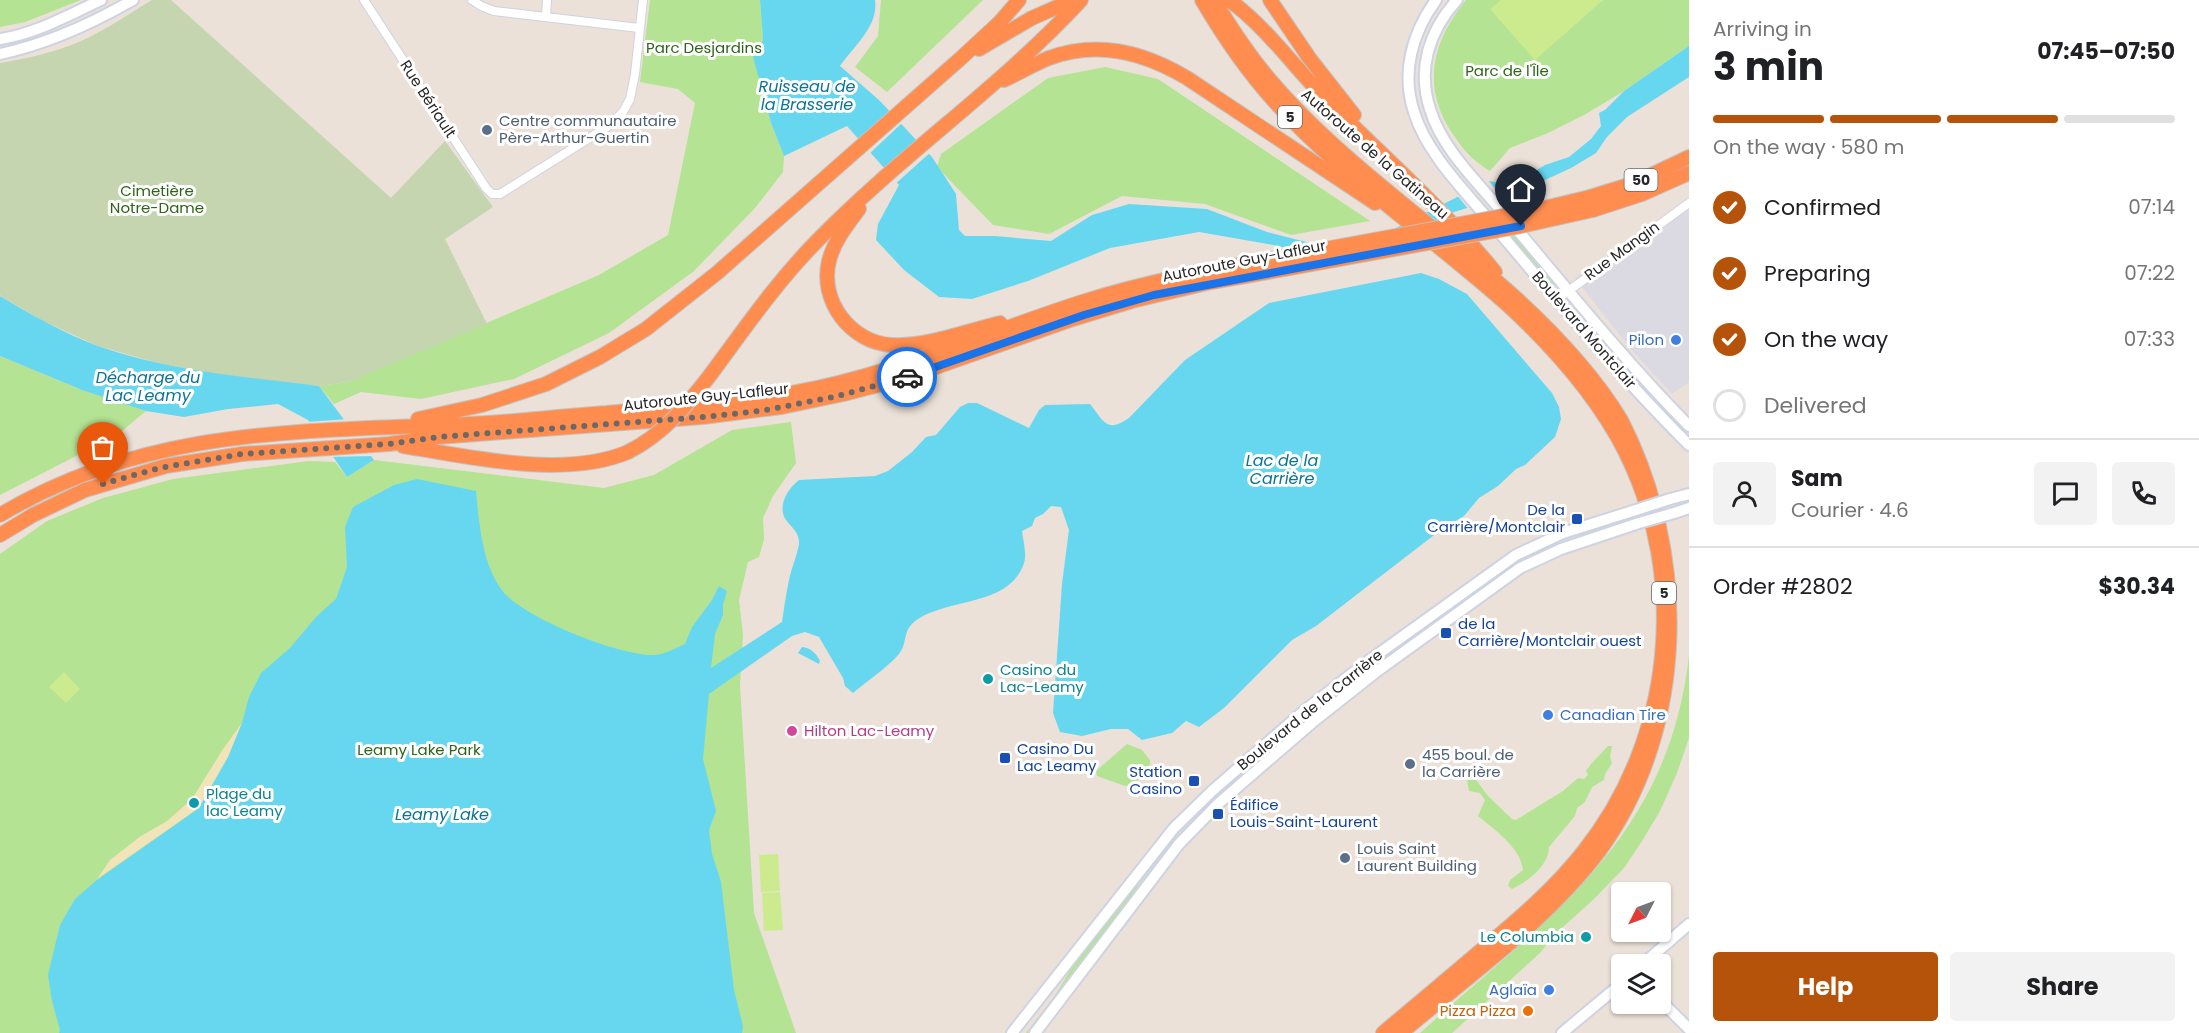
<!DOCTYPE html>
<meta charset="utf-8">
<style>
body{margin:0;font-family:Poppins,sans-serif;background:#f2f2f2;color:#202124;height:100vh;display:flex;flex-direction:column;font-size:22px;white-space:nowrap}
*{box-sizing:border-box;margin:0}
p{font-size:20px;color:#757577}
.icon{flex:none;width:33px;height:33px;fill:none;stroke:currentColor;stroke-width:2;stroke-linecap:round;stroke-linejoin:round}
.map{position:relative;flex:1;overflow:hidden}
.drawer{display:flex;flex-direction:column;background:#fff;width:510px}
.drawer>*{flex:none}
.needle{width:39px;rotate:228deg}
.buttons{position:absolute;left:1611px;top:882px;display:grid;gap:12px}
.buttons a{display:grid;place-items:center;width:60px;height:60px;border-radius:6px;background:#fff;box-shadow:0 2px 4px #0004;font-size:30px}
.pin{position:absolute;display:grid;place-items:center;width:51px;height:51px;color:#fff;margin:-62px -26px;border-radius:50% 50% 50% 0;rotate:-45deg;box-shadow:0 0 6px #0007}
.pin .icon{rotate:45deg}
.courier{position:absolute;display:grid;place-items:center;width:60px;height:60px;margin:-30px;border:4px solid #1a73e8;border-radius:50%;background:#fff;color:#222;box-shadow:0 2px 8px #0007}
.headline em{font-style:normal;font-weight:700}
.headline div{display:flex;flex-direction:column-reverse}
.headline{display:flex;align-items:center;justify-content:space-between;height:102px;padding:0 24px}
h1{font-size:39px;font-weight:700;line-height:45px}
.bar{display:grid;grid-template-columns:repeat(4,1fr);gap:9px 6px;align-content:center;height:72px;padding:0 24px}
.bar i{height:8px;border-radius:4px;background:#e0e0e0}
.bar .selected{background:#b45309}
.bar p{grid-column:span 4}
.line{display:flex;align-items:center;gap:15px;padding:0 24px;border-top:2px solid #e0e0e0}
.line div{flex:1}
.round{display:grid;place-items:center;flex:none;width:63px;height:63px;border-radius:6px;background:#f2f2f2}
ol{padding:0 24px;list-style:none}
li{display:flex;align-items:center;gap:18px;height:66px}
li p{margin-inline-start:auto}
li .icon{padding:6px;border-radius:50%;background:#b45309;color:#fff;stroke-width:4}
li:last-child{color:#757577}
li i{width:33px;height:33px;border:3px solid #e0e0e0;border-radius:50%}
.button{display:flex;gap:12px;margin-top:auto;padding:12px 24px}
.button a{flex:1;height:69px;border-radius:6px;background:#b45309;color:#fff;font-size:24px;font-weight:700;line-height:69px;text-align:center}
.button a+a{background:#f2f2f2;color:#202124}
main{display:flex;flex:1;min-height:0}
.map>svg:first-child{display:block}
</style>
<main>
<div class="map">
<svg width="1689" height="1033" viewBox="0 0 1689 1033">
<rect width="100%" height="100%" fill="#ebe1d8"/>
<!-- industrial -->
<path fill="#dbd9e2" d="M1689,199V382L1672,394L1628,346L1575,278Z"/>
<!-- green -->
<path fill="#b4e393" d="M0,0H81L25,22L0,27Z
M650,0H760L763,40L754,57L771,123L784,156L783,172L755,208L694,271L609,333L514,379L421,399L361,392L334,404L319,386L348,382L599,275L668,235L695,103L678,89L640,82Z
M881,0H983L887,92L855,67L878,36Z
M1466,0H1689V46L1624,91L1584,115L1548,133L1510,148L1490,171C1476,163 1466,153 1457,140C1421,92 1429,45 1466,0Z
M1105,67L1158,79L1370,221L1291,235L1205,204L1122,196L1049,234L993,225L937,167L941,154L1048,78Z
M1515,235L1555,284L1552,286L1510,236Z
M0,356L77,388L146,411L117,435L0,495Z
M791,422L796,463L773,496L763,518L764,539L759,557L748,562L739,600L743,635L740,685L754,913L796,1033H0V554L47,521L103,498L173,479L309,461L335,462L347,477L374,460L604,488L654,475L732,430Z
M1689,655V738L1677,773L1660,811L1642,841L1624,868L1593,900L1554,935L1540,953L1452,1033H1420C1546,919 1669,840 1689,655Z
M1127,744L1142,750L1150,760V764L1136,783L1125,786L1097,776L1096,771Z
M1608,746H1612L1610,757L1612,763L1605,774L1604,780L1592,787L1585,802L1577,808L1575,816L1549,847C1549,866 1527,882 1512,889L1508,886L1510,880L1523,870C1521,848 1494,829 1478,816L1485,800L1480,793L1469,791L1466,774L1469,770L1487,795L1512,819L1516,820L1563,791L1578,778L1584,779L1588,775L1586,771L1591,764Z
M1166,849L1139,884L1127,903L1028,1033H1026L1056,994L1082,951L1106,923L1155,860Z"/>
<!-- sand -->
<path fill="#f1e4b9" d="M242,723L228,758L199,808L97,879L110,860L141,836L167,821L192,799L223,749Z"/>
<!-- cemetery -->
<path fill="#c4d5af" d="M152,0H171L391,198L445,141L493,207L445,239L487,324L348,382L319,386L226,376L158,363L98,346L43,321L2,297L0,295V63C24,59 47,54 69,46C99,35 125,16 152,0Z"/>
<!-- pitch -->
<path fill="#cbeb8e" d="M1501,0H1603L1535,60L1490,9Z
M64,672L80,689L66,703L49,687Z
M778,854L780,891L761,892L759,855Z
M780,892L783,930L764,931L762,893Z"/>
<!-- water -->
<path fill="#67d7f0" d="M760,0H875C879,26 854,46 840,66L880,101L932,157L956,194L959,230L965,236H995L1051,241L1092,215L1129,204L1207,209L1267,232L1318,245L1392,230L1489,181L1510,184L1520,180L1545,165L1569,157L1591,139L1601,126L1599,113L1605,110L1624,91L1689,46V77L1627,117L1607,137L1596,153L1571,168L1517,193L1454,212L1392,243L1310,256L1279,246L1199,232L1110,248L1028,281L972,299L939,297L904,270L876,240L878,224L899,185L847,126L784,156L771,123L753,57L763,40Z
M1421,273L1439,279L1467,294L1552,393L1559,407L1561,419L1555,437L1525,465L1516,469L1498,486L1479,498L1464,516L1442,529L1316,626L1292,640L1224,708L1199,727L1186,721L1172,733L1142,740L1128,729H1111L1082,736L1060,732L1053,713L1062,584L1069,530L1061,507L1051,506L1043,514L1035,518L1032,526L1022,531C1023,540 1027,554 1024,563C1010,606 949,598 918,619C901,630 909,641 899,654C886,669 868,680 853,693L845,686L843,678L819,637L805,632L792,636L709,694L703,759L716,811L709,830L712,854L721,882L734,990L743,1026L742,1033H59L60,1030L52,1001L48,975L60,925L75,899L97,880L199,808L228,757L242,723L249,697L261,673L290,648L317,616L336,599L347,567L345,527L353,507L394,485L417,479L476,491C479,523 482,562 501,589C520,617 621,657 655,655C665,654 676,648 685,644L692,627L712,600L719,586L727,591L723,604V615L715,634L711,668L782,622C784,608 786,594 789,580C791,569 797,556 799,544C800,533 792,528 786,520C777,507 787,489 799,480L875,476L888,471L912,452L926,437L936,435L960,407L968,403H977L1029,428L1039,410L1045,405L1090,404C1104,421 1106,434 1129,418L1185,360L1269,303Z
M0,296C31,315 64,333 98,346C169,371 245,377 319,386L374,460L347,477L308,420L278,404L228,409L184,417L146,411L82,390L0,356Z
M802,647C811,648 816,653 820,661L819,664L798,653Z"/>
<!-- pier -->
<path fill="#ebe1d8" d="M892,109L903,122L868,155L856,141Z
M920,140L931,152L894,185L883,172Z
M1487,179L1505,200L1469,210L1456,194Z
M349,419L375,456L328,457L306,422Z"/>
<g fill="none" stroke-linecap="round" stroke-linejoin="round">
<defs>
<path id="street" d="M364,0L486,188L492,194H500L607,127L623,112L630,99L635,74L643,0
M472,0L481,6L494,11L639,28
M546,16L547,0
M1556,300L1689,203"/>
<path id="secondary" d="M1436,0C1412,33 1401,73 1414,112C1427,155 1467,193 1495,227C1558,302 1620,376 1689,445
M1457,0C1429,31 1417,69 1430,109C1443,152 1482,186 1509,220C1568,290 1625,361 1689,426
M0,39C35,34 69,15 101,0
M0,54C48,44 91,24 133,0
M1670,499L1689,494
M1674,513L1689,508
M1643,964L1689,924
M1660,1000L1689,1029
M1012,1033L1174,828L1212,791L1304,711L1367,662L1516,555L1563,533L1636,510
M1035,1033L1179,844L1219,803L1314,721L1376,672L1520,568L1561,549L1639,523
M1562,1033L1622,983"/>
<path id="highway" d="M1202,0C1223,36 1247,71 1275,102C1345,179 1433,238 1510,307C1555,349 1597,396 1625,451C1689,579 1673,739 1584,851C1555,888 1520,918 1484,948C1451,976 1416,1005 1383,1033
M1214,0C1231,28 1249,56 1271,81C1340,162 1439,228 1518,300C1557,336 1594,375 1621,420C1689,553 1689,726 1600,850C1547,921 1468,976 1401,1033
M1229,0C1265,26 1291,63 1322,95C1380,154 1443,208 1495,272
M1270,0L1310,59L1354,115
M979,49L1032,18L1073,0
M1004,80C1019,73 1034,64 1049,58C1097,40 1144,52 1187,78L1375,203
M1590,197L1632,184L1689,157
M859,209C847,225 834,241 829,261C819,301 851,343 892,345C926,347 967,331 1000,323
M1593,210L1642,194L1689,173
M711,374C745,328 778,280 819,239C902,154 1001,87 1081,0
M418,419L482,405L546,384L600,357L646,329L717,273L960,59L1000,22L1019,0
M403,446C469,457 565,479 628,452
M0,515C148,426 303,432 469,424C515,422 561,416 607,413C669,407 731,403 792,393C893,375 985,333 1082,302C1148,281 1215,269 1282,257
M0,535L33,515L85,490L166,466L242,454L389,444L438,437L703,417L782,407L844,394L905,378L1073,319L1132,301L1207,283L1285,269"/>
</defs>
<!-- street casing -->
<use href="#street" stroke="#ced3e1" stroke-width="10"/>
<!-- secondary casing -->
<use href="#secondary" stroke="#ced3e1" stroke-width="14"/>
<!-- highway casing -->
<use href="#highway" stroke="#c3c3c3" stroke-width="16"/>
<!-- street -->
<use href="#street" stroke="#fff" stroke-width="8"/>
<!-- secondary -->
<use href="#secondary" stroke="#fff" stroke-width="10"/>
<!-- highway -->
<use href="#highway" stroke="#ff8d4f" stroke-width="14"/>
<defs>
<path id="secondary-bridge" d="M1636,510L1670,499
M1639,523L1674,513"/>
<path id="highway-bridge" d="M1282,257L1536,210L1590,197
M1285,269L1521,226L1593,210
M628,452C664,434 687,405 711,374"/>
</defs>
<!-- secondary-bridge casing -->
<use href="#secondary-bridge" stroke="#ced3e1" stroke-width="14" stroke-linecap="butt"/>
<!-- highway-bridge casing -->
<use href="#highway-bridge" stroke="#c3c3c3" stroke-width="16" stroke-linecap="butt"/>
<!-- secondary-bridge -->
<use href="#secondary-bridge" stroke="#fff" stroke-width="10"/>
<!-- highway-bridge -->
<use href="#highway-bridge" stroke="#ff8d4f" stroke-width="14"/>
</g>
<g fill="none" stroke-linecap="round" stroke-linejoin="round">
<!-- done -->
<path stroke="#6c6865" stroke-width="6" stroke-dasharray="0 10.8" d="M103,484L159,468L242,454L389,444L438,437L703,417L760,411L834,397L907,377"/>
<!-- route -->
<path stroke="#1a73e8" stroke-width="8" d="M907,377L1084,315L1154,295L1521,226"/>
</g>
<!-- markers -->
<g fill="#5c6f8a" stroke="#fff" stroke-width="2">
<circle cx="487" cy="130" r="6"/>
<circle cx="1410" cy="764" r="6"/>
<circle cx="1345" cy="858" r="6"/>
</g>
<g fill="#3f7fe0" stroke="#fff" stroke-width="2">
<circle cx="1676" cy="340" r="6"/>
<circle cx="1548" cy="715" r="6"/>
<circle cx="1549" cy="990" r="6"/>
</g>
<g fill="#1a4fb4" stroke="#fff" stroke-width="2">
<rect x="1571" y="513" width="12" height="12" rx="3"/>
<rect x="1440" y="627" width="12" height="12" rx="3"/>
<rect x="999" y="752" width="12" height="12" rx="3"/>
<rect x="1188" y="775" width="12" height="12" rx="3"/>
<rect x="1212" y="808" width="12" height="12" rx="3"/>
</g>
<g fill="#0f9aa8" stroke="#fff" stroke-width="2">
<circle cx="988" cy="679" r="6"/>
<circle cx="194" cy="803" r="6"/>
<circle cx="1586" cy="937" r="6"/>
</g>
<circle fill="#d1479c" stroke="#fff" stroke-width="2" cx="792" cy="731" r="6"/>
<circle fill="#e8710a" stroke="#fff" stroke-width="2" cx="1528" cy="1011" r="6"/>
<g text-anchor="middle" stroke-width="6" stroke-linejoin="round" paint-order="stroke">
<!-- shield labels -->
<g fill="#fff" stroke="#686868" stroke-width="1.5">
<rect x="1278" y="106" width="24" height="22" rx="4.5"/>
<rect x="1624.5" y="169" width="33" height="22" rx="4.5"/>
<rect x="1652" y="582" width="24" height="22" rx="4.5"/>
</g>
<g font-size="14" font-weight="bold" fill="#272727">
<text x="1290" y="122">5</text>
<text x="1641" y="185">50</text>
<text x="1664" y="598">5</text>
</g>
<!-- park labels -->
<g font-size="15" fill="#2e6418" stroke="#fff">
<text x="704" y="53">Parc Desjardins</text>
<text x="1507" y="76">Parc de l'Île</text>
<text x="157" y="196">Cimetière<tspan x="157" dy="17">Notre-Dame</tspan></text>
<text x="419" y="755">Leamy Lake Park</text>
</g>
<!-- street labels -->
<g font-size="15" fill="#272727" stroke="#fff">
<text transform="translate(428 99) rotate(57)" y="5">Rue Bériault</text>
<text transform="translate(1375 154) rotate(41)" y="5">Autoroute de la Gatineau</text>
<text transform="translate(1622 251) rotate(-36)" y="5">Rue Mangin</text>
<text transform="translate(1244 261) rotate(-11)" y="5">Autoroute Guy-Lafleur</text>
<text transform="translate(1584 330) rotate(49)" y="5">Boulevard Montclair</text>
<text transform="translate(706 397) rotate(-6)" y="5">Autoroute Guy-Lafleur</text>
<text transform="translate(1310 710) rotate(-39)" y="5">Boulevard de la Carrière</text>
</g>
<!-- service labels -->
<g font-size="15" fill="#4e5e75" stroke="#fff" text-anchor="start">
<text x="499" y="126">Centre communautaire<tspan x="499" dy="17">Père-Arthur-Guertin</tspan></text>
<text x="1422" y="760">455 boul. de<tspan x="1422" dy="17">la Carrière</tspan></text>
<text x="1357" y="854">Louis Saint<tspan x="1357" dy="17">Laurent Building</tspan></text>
</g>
<!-- shop labels -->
<g font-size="15" fill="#366cbe" stroke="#fff" text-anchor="end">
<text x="1664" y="345">Pilon</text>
<text x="1560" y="720" text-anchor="start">Canadian Tire</text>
<text x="1537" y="995">Aglaïa</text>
</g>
<!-- transit labels -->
<g font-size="15" fill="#164399" stroke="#fff" text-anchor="start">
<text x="1565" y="515" text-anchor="end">De la<tspan x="1565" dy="17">Carrière/Montclair</tspan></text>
<text x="1458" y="629">de la<tspan x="1458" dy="17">Carrière/Montclair ouest</tspan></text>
<text x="1017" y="754">Casino Du<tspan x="1017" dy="17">Lac Leamy</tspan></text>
<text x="1182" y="777" text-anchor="end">Station<tspan x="1182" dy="17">Casino</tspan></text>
<text x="1230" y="810">Édifice<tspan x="1230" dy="17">Louis-Saint-Laurent</tspan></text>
</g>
<!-- culture labels -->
<g font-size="15" fill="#0d838f" stroke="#fff" text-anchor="start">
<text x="1000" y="675">Casino du<tspan x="1000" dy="17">Lac-Leamy</tspan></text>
<text x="206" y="799">Plage du<tspan x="206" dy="17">lac Leamy</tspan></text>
<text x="1574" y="942" text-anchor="end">Le Columbia</text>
</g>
<!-- hotel labels -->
<g font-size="15" fill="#b23c85" stroke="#fff" text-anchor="start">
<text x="804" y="736">Hilton Lac-Leamy</text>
</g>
<!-- food labels -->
<g font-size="15" fill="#c56008" stroke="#fff" text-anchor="end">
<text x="1516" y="1016">Pizza Pizza</text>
</g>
<!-- water labels -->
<g font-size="16" font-style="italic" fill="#0a7398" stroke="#fff">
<text x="807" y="92">Ruisseau de<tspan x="807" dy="18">la Brasserie</tspan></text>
<text x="148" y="383">Décharge du<tspan x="148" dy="18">Lac Leamy</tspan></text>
<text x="1282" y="466">Lac de la<tspan x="1282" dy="18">Carrière</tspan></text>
<text x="442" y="820">Leamy Lake</text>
</g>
</g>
</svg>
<div class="buttons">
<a><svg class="needle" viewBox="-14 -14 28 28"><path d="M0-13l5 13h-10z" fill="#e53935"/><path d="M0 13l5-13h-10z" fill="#757577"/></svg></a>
<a><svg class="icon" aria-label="layers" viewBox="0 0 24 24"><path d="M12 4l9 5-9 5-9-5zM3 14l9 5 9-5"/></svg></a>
</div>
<div class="pin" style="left:103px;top:484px;background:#ea580c"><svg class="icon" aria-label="bag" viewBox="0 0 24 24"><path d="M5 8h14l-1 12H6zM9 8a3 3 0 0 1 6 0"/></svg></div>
<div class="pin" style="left:1521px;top:226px;background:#1f2937"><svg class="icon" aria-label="home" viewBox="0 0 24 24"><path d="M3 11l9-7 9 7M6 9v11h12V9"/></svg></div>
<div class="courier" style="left:907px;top:377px"><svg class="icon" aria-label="car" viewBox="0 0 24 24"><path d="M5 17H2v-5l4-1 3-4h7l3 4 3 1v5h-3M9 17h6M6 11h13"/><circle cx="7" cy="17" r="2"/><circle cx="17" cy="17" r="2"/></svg></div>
</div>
<section class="drawer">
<div class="headline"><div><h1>3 min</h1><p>Arriving in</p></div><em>07:45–07:50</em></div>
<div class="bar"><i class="selected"></i><i class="selected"></i><i class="selected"></i><i></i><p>On the way · 580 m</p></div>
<ol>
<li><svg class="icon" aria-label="check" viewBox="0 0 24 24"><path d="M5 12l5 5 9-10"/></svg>Confirmed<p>07:14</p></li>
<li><svg class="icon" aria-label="check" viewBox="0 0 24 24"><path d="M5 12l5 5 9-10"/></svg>Preparing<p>07:22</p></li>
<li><svg class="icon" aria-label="check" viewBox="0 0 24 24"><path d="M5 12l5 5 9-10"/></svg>On the way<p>07:33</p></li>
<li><i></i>Delivered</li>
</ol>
<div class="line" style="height:108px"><a class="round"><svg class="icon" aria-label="person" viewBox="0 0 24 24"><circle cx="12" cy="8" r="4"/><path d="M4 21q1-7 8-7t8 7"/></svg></a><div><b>Sam</b><p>Courier · 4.6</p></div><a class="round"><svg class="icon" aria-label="chat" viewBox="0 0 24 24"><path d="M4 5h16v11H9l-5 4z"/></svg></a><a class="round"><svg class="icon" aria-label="phone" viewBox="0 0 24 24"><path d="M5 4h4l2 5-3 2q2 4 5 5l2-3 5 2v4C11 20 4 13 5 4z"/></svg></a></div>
<div class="line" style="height:78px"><div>Order #2802</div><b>$30.34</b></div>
<div class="button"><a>Help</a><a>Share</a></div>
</section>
</main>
